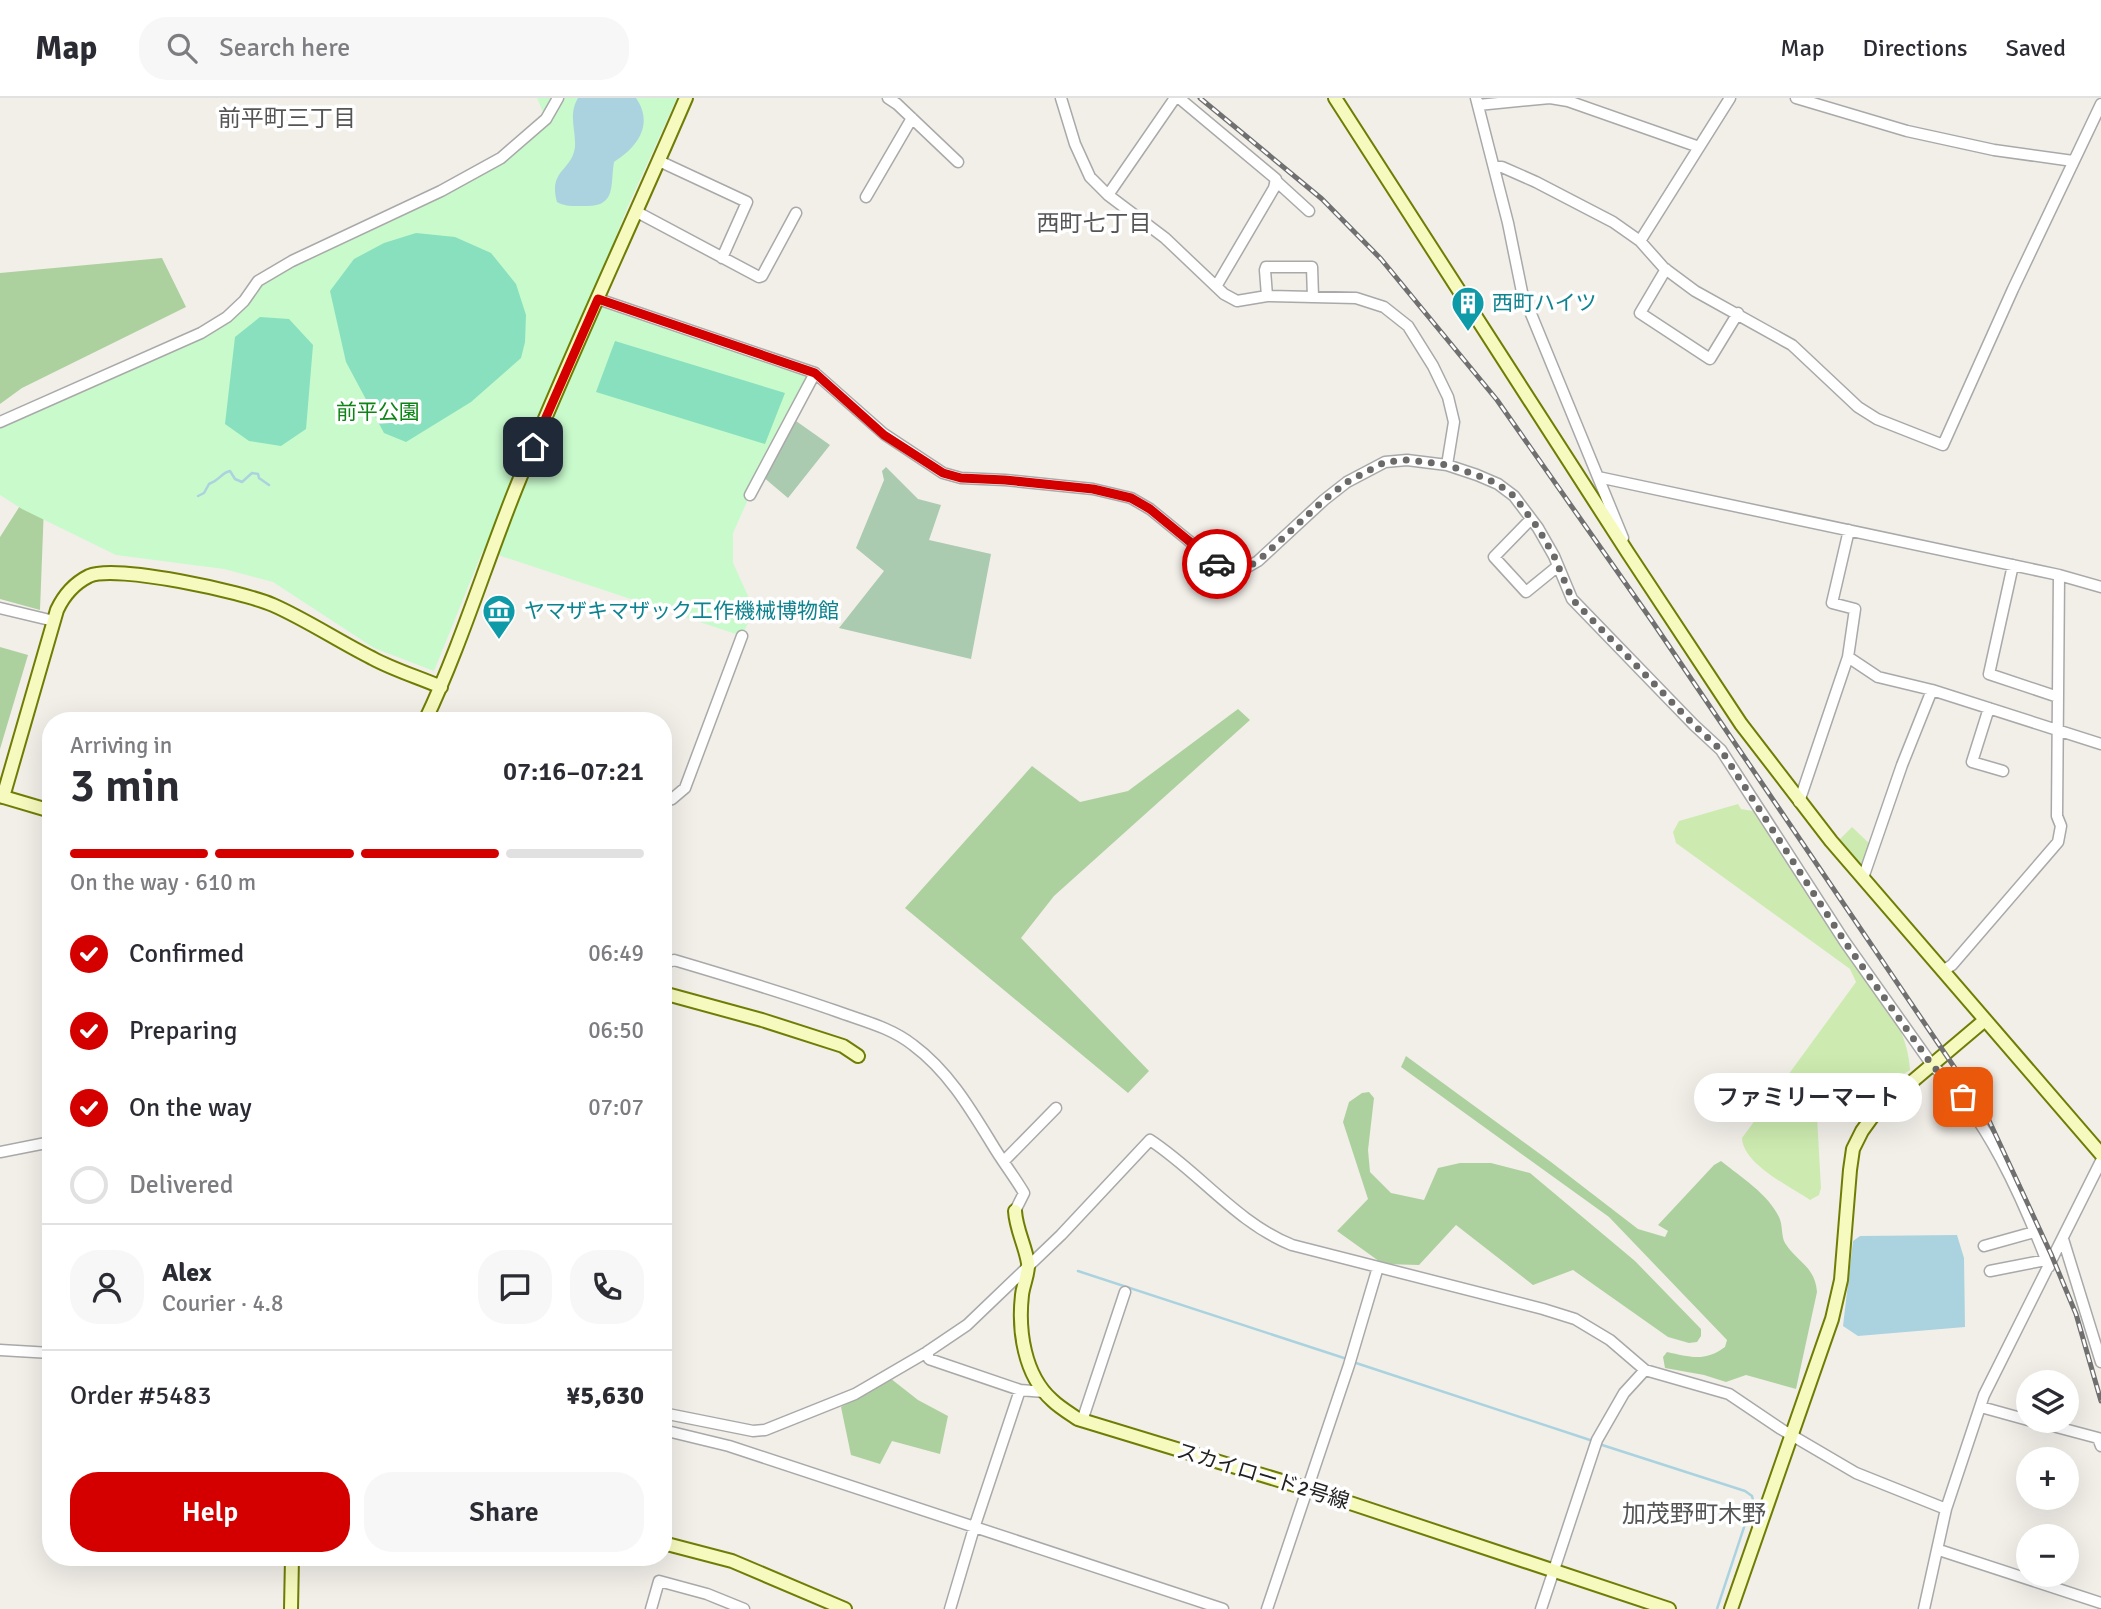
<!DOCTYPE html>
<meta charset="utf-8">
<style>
body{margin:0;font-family:Signika,"Noto Sans JP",sans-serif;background:#f7f7f7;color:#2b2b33;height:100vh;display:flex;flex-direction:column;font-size:26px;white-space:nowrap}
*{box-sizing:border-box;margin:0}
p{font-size:23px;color:#7c7c81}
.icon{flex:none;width:38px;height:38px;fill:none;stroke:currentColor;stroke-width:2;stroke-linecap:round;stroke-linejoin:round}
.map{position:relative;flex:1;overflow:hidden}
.details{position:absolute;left:42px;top:614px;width:630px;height:854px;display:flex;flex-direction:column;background:#fff;border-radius:28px;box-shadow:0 7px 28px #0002}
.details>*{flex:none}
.buttons{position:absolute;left:2016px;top:1272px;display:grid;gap:14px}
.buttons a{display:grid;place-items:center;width:63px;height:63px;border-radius:50%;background:#fff;box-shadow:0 7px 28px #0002;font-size:35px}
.pin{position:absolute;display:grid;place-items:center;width:60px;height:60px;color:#fff;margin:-30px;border-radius:14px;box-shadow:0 4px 10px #0006}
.courier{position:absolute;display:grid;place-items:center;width:70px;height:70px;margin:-35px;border:5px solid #d40000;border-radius:50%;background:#fff;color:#222;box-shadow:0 2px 9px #0007}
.bubble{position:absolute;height:49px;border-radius:24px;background:#fff;box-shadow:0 7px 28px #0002;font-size:23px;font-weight:600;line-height:49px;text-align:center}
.overview em{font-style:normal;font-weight:600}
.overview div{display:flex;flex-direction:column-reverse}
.overview{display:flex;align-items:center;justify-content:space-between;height:119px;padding:0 28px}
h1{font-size:46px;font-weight:600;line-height:52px}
.bar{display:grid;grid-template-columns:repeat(4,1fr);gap:10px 7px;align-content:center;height:84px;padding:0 28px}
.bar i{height:9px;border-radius:5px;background:#e1e1e2}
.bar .current{background:#d40000}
.bar p{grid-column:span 4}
.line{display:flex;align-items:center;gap:18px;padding:0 28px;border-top:2px solid #e1e1e2}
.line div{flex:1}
.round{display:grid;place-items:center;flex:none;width:74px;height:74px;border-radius:28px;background:#f7f7f7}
ol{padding:0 28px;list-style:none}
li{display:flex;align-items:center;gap:21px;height:77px}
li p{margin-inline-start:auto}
li .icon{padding:7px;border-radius:50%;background:#d40000;color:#fff;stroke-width:4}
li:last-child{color:#7c7c81}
li i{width:38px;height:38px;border:4px solid #e1e1e2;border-radius:50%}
.button{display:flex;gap:14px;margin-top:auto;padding:14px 28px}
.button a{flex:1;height:80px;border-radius:28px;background:#d40000;color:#fff;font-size:28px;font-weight:600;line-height:80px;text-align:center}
.button a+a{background:#f7f7f7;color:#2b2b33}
header{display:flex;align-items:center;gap:42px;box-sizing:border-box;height:98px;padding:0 35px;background:#fff;border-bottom:2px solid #e1e1e2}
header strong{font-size:33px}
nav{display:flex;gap:38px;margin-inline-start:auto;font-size:24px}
.search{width:490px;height:63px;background:#f7f7f7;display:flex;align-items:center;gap:18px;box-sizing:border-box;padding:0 24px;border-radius:28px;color:#7c7c81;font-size:26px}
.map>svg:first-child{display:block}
</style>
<header>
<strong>Map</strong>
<div class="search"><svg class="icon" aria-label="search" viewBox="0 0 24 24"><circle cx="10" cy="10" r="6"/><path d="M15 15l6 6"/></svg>Search here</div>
<nav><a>Map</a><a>Directions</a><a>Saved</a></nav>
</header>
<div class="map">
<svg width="2101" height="1511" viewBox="0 0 2101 1511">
<rect width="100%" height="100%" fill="#f2efe9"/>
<!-- grass -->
<path fill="#cdebb0" d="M1738,706L1741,711L1753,713L1897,924C1904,940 1909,954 1910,972L1899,979L1823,989L1816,1001L1821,1090L1819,1097L1810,1102C1789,1088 1743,1066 1742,1040L1856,884L1850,871L1676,745L1673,734L1679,723Z
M1852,729L1871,747L1860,768L1838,743Z"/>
<!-- forest -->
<path fill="#add19e" d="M162,160L186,209L22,290L0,306V175Z
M25,400L44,408L40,512L0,501V439Z
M0,549L28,557L0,651Z
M1238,611L1250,622L1054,798L1021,840L1149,973L1128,995L905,810L1032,668L1080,704L1128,693Z
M1406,958L1551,1064L1638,1131L1665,1139L1668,1133L1658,1127L1714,1067L1721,1063C1741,1079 1768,1096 1779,1119C1783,1127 1781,1138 1785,1145C1797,1164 1815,1168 1817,1194L1796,1291L1746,1277L1726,1284L1704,1277L1665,1270L1663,1259L1667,1254C1690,1259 1705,1264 1725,1249L1727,1242L1609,1119L1401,969Z
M1369,994L1374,1000L1368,1052L1370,1074L1391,1095L1424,1102L1438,1070L1460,1065H1491L1530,1075L1635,1163L1701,1231V1238L1697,1244L1689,1245L1668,1239L1573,1172L1533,1187L1456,1127L1419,1167L1383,1166L1337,1133L1368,1101L1343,1024L1349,1004L1362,995Z
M890,1280L918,1302L948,1318L940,1356L892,1343L880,1366L851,1357L841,1309Z"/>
<!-- cemetery -->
<path fill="#aacbaf" d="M796,323L830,347L788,400L762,378Z
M886,369L918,401L941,407L929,442L991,456L971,561L839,530L884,473L856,450L884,382L882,373Z"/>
<!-- park -->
<path fill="#c8facc" d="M537,0H677L628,108L590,204L815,275L750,397L733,435V465L749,500L751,518L742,538L483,452L434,573L374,550L273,484L224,471L116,457L22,411L0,397V325L227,219L258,183L501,60L546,21Z"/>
<!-- pitch -->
<path fill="#88e0be" d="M416,135L455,139L491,155L516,186L526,217L525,244L521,260L471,304L406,344L384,335L346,264L330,193L354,161L384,145Z
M260,219L289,221L313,247L306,331L281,348L249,343L225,326L235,239Z
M615,243L785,295L765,346L596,294Z"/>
<!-- water -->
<path fill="#aad3df" d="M578,0H636C654,26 638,49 614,64C610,87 617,109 585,108C575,108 566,109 557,104C548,72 572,73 575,49C576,31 568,17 578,0Z
M1957,1137L1964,1160L1965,1229L1858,1238L1843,1228L1853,1143L1860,1138Z"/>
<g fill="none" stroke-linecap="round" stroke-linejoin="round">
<!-- stream -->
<path stroke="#aad3df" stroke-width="2.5" d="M198,398L204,395L209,386C220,382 221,375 230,373L235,381L242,384L252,375L258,376L259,380L269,387
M1078,1173L1347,1261
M1353,1264L1593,1343
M1599,1346L1745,1393L1752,1398L1753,1402L1717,1511"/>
<defs>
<path id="street" d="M888,0L897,6L958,64
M1061,0L1075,46L1090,79L1108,97L1165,140L1224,196L1237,203L1267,198L1356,200L1384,209L1408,228L1433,268L1448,299L1454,324L1447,367
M1179,0L1276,81L1274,90L1217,187
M1476,0L1508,125L1522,194L1623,440
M1796,0L1907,33L1994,52L2073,63
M1478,7L1550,0L1568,3L1699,49
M659,63L747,104L722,160
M1494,69H1502L1536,84L1613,124L1640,143L1664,170L1695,193L1792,247L1858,309L1877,321L1943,347L2013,191L2101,6
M1275,82L1309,113
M1108,97L1175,0
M866,99L912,20
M637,114L759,179L762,178L796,115
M1640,143L1730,0
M1666,171L1640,215L1710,261L1738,215
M1267,198L1265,172L1266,169H1312L1313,199
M598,201L815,275L884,336L943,375L961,380L1005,382L1093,391L1131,400L1150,411L1216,465L1235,472L1246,470L1258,463L1324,402L1347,384L1385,364L1407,362L1447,367L1477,377L1498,386L1514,398L1538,430L1554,458L1572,501L1694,627L1721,652L1845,844L1932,967C1986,1016 2023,1101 2049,1169
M0,324L201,235L227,219L244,203L258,183L292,163L441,93L501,60L546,21L558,0
M1598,379L2059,477L2101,489
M750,397L815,275
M1531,421L1494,459L1526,494L1558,468
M2013,467L1989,576L2058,599
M0,510L54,523
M1848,559L1878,579L1932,592L2101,646
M1989,610L1972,664L2003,673
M663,704L672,701L685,690L742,538
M1799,704L1848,559L1855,511L1832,505L1849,432
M1863,780L1902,667L1932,592
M663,866L674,862C728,878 782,894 836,913C863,923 890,929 913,947C948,973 970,1010 992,1046C1002,1063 1014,1078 1024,1095L1015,1113
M1944,872L1952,867L2058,744L2061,728L2057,718L2059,477
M0,1054L51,1044
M1004,1063L1056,1010
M2063,1141L2101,1264
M1984,1148L2034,1134
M1990,1173L2046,1162
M0,1252L51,1255
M1044,1294L1020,1292L929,1261L927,1254L967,1227L1061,1137L1150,1042C1199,1074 1237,1125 1292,1147L1543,1211L1575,1221L1610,1242L1645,1272L1729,1296L1781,1331L1856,1375L1946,1411
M1981,1309L2028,1322
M663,1315L753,1333L765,1332L855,1296L927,1254
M1082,1323L1125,1194
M2034,1323L2098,1340L2101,1348
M663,1332L729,1348L1223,1511
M1939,1452L2101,1505
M651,1511L659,1483L707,1496L744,1511
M950,1511L974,1430L1020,1292
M1267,1511L1349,1267L1378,1169
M1541,1511L1597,1342L1624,1295L1645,1272
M1924,1511L1946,1411L1984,1297L2101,1063"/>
<path id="secondary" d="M1335,0L1628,455L1741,626L1831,743L2101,1056
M425,623C461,547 485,467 516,390C569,259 630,130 686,0
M0,698L51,713
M3,699L57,512C64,497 73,486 89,478C116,466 243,494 273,507C307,522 338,543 372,560C394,572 418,579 441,589
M663,895L762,922L843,948L858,958
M1015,1113C1016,1131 1025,1147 1028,1165C1029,1175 1023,1187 1022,1197C1018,1232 1024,1277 1052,1302C1059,1309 1069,1315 1078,1321L1308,1391L1669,1511
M663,1445L732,1463L845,1511
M291,1511L292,1460
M1731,1511L1832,1221L1841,1182L1850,1072L1853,1051L1862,1033L1875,1015L1985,922"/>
</defs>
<!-- street casing -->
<use href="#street" stroke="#a9a9a9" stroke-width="13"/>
<!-- secondary casing -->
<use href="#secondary" stroke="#707d05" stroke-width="16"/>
<!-- street -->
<use href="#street" stroke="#fff" stroke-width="10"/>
<!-- secondary -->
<use href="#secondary" stroke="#f7fabf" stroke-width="12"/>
<defs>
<path id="rail" d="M1200,0L1322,101L1381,161L1497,302L1652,523L1986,1016L2051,1156L2076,1216L2101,1303"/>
</defs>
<!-- rail casing -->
<use href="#rail" stroke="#707070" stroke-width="5"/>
<!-- rail -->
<use href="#rail" stroke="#fff" stroke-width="2.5" stroke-dasharray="8" stroke-linecap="butt"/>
</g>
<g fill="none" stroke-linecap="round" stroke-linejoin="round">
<!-- done -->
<path stroke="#6b6a68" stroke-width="7" stroke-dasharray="0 12.6" d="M1217,466C1234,474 1243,472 1258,463L1324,402L1347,384L1385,364L1407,362L1427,364L1447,367L1477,377L1498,386L1514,398L1538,430L1554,458L1572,501L1694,627L1721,652L1845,844L1932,967L1963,999"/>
<!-- route -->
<path stroke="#d40000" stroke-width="9" d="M533,349L598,201L815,275L884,337L943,375L961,380L1005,382L1093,391L1131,400L1150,411L1217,466"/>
</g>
<!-- icons -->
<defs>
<symbol id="building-pin" viewBox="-11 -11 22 30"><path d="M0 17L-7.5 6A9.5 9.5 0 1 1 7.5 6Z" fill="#0f9aa8" stroke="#fff"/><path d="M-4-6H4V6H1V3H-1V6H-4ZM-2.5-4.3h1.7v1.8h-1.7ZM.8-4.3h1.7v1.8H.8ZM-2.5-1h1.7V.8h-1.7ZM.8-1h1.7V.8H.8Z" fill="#fff"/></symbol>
<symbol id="museum-pin" viewBox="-11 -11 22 30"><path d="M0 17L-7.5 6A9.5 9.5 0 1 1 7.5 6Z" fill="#0f9aa8" stroke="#fff"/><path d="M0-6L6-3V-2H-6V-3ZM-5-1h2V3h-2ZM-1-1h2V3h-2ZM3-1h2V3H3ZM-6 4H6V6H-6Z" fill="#fff"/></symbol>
</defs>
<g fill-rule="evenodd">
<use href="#building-pin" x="1449" y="186" width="38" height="52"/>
<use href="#museum-pin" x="480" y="494" width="38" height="52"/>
</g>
<g text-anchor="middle" stroke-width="7" stroke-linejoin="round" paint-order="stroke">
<!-- culture labels -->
<g font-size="21" fill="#0d838f" stroke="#fff" text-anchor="start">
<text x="1492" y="212">西町ハイツ</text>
<text x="524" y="520">ヤマザキマザック工作機械博物館</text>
</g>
<!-- park labels -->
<g font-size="21" fill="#0c8416" stroke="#fff">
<text x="378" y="321">前平公園</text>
</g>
<!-- street labels -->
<g font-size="21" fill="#222" stroke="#fff">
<text transform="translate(1263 1378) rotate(17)" y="7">スカイロード2号線</text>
</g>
<!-- neighbourhood labels -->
<g font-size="23" fill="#555" stroke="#fff">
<text x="287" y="28">前平町三丁目</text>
<text x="1094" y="133">西町七丁目</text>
</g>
<!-- quarter labels -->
<g font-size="24" fill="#555" stroke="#fff">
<text x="1694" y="1424">加茂野町木野</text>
</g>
</g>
</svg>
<div class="buttons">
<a><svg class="icon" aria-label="layers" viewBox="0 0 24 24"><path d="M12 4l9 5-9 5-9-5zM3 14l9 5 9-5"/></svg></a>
<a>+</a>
<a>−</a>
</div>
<div class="pin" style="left:1963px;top:999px;background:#ea580c"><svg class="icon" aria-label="bag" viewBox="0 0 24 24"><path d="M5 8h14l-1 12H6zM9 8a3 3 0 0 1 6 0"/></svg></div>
<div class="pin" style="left:533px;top:349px;background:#1f2937"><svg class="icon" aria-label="home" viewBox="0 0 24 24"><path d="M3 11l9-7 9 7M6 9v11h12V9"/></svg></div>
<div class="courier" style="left:1217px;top:466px"><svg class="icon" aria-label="car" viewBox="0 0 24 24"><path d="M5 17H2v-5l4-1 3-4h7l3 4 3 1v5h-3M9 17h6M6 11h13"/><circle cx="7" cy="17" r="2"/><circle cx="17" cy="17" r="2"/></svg></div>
<div class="bubble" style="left:1694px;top:975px;width:228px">ファミリーマート</div>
<section class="details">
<div class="overview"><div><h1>3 min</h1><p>Arriving in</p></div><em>07:16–07:21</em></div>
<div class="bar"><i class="current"></i><i class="current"></i><i class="current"></i><i></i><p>On the way · 610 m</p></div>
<ol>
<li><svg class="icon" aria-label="check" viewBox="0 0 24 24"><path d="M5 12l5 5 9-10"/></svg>Confirmed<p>06:49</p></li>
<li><svg class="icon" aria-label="check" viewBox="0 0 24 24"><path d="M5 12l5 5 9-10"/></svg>Preparing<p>06:50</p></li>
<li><svg class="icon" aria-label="check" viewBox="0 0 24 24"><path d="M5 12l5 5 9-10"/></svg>On the way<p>07:07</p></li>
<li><i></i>Delivered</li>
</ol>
<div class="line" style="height:126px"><a class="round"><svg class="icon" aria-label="person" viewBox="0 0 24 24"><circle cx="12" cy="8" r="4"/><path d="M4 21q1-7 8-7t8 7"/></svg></a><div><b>Alex</b><p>Courier · 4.8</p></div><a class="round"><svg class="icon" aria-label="chat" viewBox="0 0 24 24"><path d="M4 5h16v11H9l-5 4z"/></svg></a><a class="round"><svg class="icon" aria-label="phone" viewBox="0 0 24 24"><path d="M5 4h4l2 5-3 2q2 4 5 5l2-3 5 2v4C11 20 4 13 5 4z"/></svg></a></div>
<div class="line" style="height:91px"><div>Order #5483</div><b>¥5,630</b></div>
<div class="button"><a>Help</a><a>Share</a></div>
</section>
</div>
